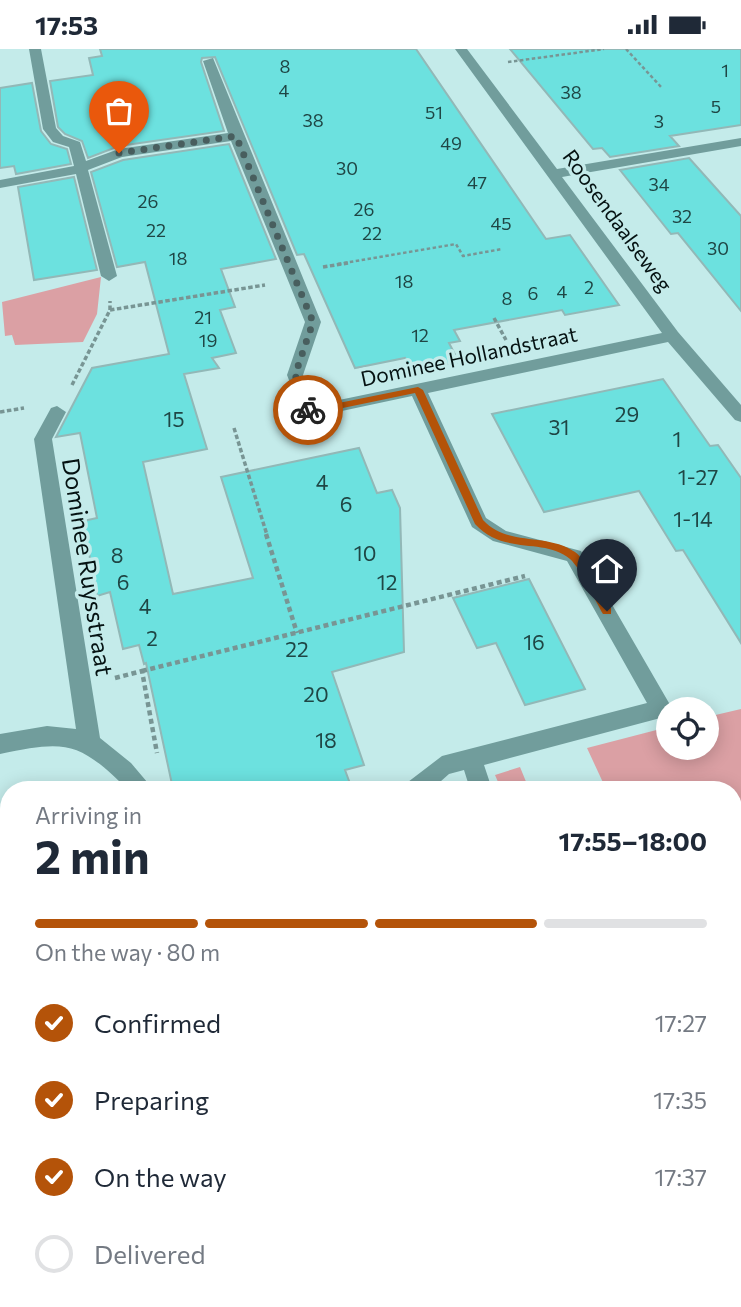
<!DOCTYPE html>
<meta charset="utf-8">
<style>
body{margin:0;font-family:Commissioner,sans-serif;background:#f2f2f3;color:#1f2937;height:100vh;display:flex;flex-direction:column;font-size:26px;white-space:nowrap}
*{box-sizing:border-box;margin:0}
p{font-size:23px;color:#747a83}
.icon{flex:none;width:38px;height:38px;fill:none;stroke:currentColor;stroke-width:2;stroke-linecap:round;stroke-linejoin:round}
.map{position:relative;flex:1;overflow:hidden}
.side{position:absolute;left:0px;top:732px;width:742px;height:527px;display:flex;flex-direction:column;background:#fff;border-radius:28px 28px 0 0;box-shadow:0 4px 18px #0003}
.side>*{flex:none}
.buttons{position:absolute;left:656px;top:648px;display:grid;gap:14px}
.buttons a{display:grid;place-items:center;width:63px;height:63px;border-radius:50%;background:#fff;box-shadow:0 4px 18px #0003;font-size:35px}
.pin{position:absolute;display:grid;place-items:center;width:60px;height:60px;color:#fff;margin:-72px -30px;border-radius:50% 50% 50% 0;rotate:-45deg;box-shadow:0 0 7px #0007}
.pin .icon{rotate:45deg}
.courier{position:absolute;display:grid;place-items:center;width:70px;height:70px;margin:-35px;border:5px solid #b45309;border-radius:50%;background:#fff;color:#222;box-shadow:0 2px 9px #0007}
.overview em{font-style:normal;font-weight:700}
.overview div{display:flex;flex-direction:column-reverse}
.overview{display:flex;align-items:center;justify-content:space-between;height:119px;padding:0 35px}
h1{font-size:46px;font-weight:700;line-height:52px}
.bar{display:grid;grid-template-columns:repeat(4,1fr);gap:10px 7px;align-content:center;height:84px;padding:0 35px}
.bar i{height:9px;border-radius:5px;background:#e0e1e3}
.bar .active{background:#b45309}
.bar p{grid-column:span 4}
ol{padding:0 35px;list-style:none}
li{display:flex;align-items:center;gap:21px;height:77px}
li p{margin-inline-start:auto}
li .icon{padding:7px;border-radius:50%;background:#b45309;color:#fff;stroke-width:4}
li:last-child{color:#747a83}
li i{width:38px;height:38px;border:4px solid #e0e1e3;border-radius:50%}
.status{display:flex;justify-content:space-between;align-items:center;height:49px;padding:0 35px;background:#fff;direction:ltr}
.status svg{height:19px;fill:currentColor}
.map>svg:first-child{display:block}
</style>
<div class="status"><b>17:53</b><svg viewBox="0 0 49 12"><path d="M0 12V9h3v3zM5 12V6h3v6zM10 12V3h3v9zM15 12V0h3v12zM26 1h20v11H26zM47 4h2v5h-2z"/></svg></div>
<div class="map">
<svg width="741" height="1258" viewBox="0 0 741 1258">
<rect width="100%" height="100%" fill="#c4ebea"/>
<!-- green -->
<path fill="#dba0a4" d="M101,228L97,265L83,293L15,296L12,286L5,287L2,253Z
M741,660V789L733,782V740H606L587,699L668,678V698H707V668Z
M520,718L529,740H501L495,726Z
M9,1039V1183L0,1191V1042Z
M373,1250H542L535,1258H366Z"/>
<!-- building -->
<path fill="#6ce1df" stroke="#92b8b7" stroke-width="2" d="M100,0H416L546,190L570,186L619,256L565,266L562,261L454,281L460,292L449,294L459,313L411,322L405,309L355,319L304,205L297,206L215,8L202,9L201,13L224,82L119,97L88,109L82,92L65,85L58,78L50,32L93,26L89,9L102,7Z
M510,0H741V76L670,87L679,97L610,108L602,99L593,100Z
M32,34L41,82L51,95L67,100L71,115L16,125L14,117L0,119V39Z
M229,95L276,210L221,220L235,258L220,261L236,304L212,309L219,319L184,325L207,400L143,413L173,545L253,529L221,428L359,399L377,444L392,441L400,459L404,603L332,623L364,716L345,721L352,740H173L146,614L144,615L139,596L123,600L110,543L97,547L83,472L97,469L80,384L56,388L92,319L169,305L145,213L117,218L91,123L123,111Z
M689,109L741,167V262L678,184L671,185L620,121Z
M74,128L97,221L34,231L18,138Z
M663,330L710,397L718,396L741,429V594L683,501L676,502L639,442L544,463L492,365Z
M529,530L585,640L525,656L496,594L477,599L453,549Z"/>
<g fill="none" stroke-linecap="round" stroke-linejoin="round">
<!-- path-far3 -->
<path stroke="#789594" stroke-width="2.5" stroke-dasharray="3.5 2.5" stroke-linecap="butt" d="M626,0L662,39
M508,13L604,0
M338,215L456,195L463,207L502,200"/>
<!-- path-far2 -->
<path stroke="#789594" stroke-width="3.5" stroke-dasharray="4.5 2.5" stroke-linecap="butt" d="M323,218L348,214
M110,261L265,236
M494,269L506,291
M72,336L110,261V252
M0,363L24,359
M234,379L267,486"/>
<!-- path-far1 -->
<path stroke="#789594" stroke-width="4.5" stroke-dasharray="5 3.5" stroke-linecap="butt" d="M266,485L297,584
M142,622L525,527
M115,629L142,622L157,704"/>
<!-- path -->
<path stroke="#789594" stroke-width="5" stroke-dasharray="7 4.5" stroke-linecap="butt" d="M0,1086L9,1084
M321,1250L329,1258
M327,1256L333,1250
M509,1258L515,1250"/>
<!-- minor -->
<path fill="#719d9c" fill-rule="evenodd" d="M29,0H41L56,79L63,87L80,93L86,112L119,100L228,84L203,12L213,9L321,273L303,326L315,356L662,284L455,0H467L557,120L741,89V97L562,128L678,283L741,356V373L735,371L668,293L428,344L486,469L506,482L581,502L669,654L672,660H668V667L484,716L492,740H470L464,721L449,725L432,740H405L408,733L442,707L647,654L567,512L493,492L472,478L412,347L309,369L303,367L287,326L305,273L231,92L122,108L88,121L117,227L109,232L101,227L76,125L0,139V131L74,117L69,98L53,93L43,80Z
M57,357L66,363L52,390L100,689L131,714L153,740H127C79,692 66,691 0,705V685L47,677L76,680L34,390L51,359Z
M733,990L741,993V1024L733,1021Z
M733,1074L741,1077V1105L733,1102Z
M581,1250H614L611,1258H578Z"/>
</g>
<!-- route -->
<path fill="#b45309" d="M418,338L423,341L483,471C508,498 546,483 575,503C587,511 602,545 611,559V565H603C595,551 581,520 570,510C545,488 504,507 475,475L415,344L309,366L304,361Z"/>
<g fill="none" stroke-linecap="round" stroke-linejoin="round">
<!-- done -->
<path stroke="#485e5e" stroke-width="7" stroke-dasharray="0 12.6" d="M119,104L236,87L313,273L295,326L308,361"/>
</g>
<g text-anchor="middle" stroke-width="7" stroke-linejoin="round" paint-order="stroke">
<!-- far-number labels -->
<g font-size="18" fill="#1f4645">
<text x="285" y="24">8</text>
<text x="725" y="28">1</text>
<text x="284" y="48">4</text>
<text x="571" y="50">38</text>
<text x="716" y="64">5</text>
<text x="434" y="70">51</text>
<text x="313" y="78">38</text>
<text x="659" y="79">3</text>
<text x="451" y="101">49</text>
<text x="347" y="126">30</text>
<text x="477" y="140">47</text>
<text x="659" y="142">34</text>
<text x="148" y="159">26</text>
<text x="364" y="167">26</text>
<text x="682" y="174">32</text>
<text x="501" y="181">45</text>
<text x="156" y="188">22</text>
<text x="372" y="191">22</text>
<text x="718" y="206">30</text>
<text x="178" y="216">18</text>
<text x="404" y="239">18</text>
<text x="589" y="245">2</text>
<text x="562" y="249">4</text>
<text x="533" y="251">6</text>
<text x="507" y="256">8</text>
<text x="203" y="275">21</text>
<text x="420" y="293">12</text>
<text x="208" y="298">19</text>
</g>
<!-- far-street labels -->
<g font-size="21" fill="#051212" stroke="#c4ebea">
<text transform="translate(617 172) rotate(54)" y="7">Roosendaalseweg</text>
<text transform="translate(469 308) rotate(-12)" y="7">Dominee Hollandstraat</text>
</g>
<!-- number labels -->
<g font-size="21" fill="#1f4645">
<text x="627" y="373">29</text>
<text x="174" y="378">15</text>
<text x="559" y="386">31</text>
<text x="677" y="398">1</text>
<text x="698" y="436">1-27</text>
<text x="322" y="441">4</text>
<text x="346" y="463">6</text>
<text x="693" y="478">1-14</text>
<text x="365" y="512">10</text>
<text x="117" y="514">8</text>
<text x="123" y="541">6</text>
<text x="387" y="541">12</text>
<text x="145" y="565">4</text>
<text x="152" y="597">2</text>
<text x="534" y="601">16</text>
<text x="297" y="608">22</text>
<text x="316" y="653">20</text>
<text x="326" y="699">18</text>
</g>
<!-- street labels -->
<g font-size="24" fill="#051212" stroke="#c4ebea">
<text transform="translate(87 518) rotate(81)" y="8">Dominee Ruysstraat</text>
</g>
</g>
</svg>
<div class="buttons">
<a><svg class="icon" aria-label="locate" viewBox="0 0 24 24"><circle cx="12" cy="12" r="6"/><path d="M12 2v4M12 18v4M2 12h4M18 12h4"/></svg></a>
</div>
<div class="pin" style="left:119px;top:104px;background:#ea580c"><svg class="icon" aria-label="bag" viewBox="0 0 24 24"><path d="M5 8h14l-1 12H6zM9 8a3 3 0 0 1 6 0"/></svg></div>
<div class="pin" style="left:607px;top:562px;background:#1f2937"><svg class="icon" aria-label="home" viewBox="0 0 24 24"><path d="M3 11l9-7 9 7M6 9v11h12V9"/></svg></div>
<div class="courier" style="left:308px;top:361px"><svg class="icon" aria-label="bike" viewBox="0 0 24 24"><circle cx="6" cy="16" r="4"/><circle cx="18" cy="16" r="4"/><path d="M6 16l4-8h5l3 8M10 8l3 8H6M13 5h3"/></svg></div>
<section class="side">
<div class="overview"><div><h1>2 min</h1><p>Arriving in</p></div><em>17:55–18:00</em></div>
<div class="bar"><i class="active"></i><i class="active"></i><i class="active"></i><i></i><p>On the way · 80 m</p></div>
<ol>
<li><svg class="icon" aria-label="check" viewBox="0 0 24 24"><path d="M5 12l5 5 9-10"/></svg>Confirmed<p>17:27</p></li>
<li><svg class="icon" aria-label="check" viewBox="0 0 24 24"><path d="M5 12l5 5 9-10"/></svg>Preparing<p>17:35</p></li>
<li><svg class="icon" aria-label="check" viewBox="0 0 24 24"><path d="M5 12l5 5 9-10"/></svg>On the way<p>17:37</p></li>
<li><i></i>Delivered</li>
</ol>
</section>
</div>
